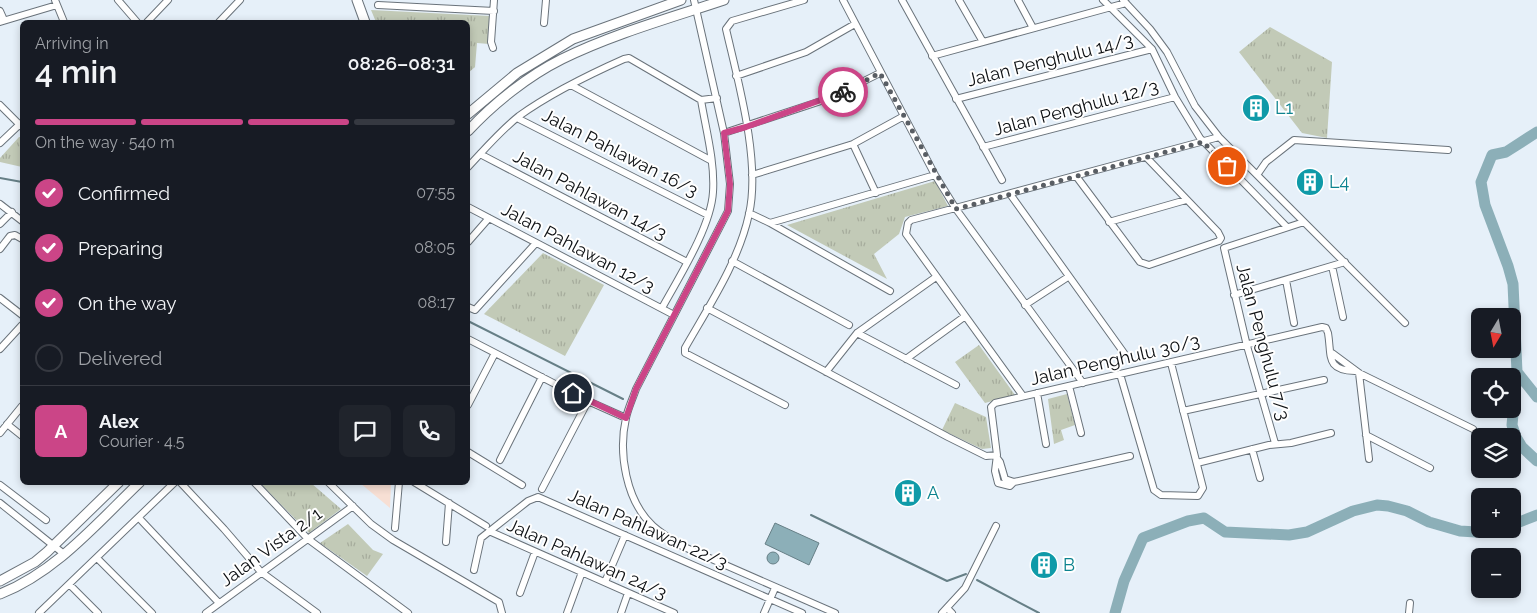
<!DOCTYPE html>
<meta charset="utf-8">
<style>
body{margin:0;font-family:Raleway,sans-serif;background:#20242c;color:#f1f3f6;height:100vh;display:flex;flex-direction:column;font-size:19px;white-space:nowrap}
*{box-sizing:border-box;margin:0}
p{font-size:16px;color:#9ea1a6}
.icon{flex:none;width:28px;height:28px;fill:none;stroke:currentColor;stroke-width:2;stroke-linecap:round;stroke-linejoin:round}
.map{position:relative;flex:1;overflow:hidden}
.drawer{position:absolute;left:20px;top:20px;width:450px;height:465px;display:flex;flex-direction:column;background:#171b24;border-radius:8px;box-shadow:0 2px 8px #0003}
.drawer>*{flex:none}
.needle{width:32px;rotate:190deg}
.buttons{position:absolute;left:1471px;top:308px;display:grid;gap:10px}
.buttons a{display:grid;place-items:center;width:50px;height:50px;border-radius:8px;background:#171b24;box-shadow:0 2px 8px #0003;font-size:25px}
.pin{position:absolute;display:grid;place-items:center;width:42px;height:42px;color:#fff;margin:-21px;border:2px solid #fff;border-radius:50%;box-shadow:0 1px 5px #0007}
.courier{position:absolute;display:grid;place-items:center;width:50px;height:50px;margin:-25px;border:4px solid #cb4587;border-radius:50%;background:#fff;color:#222;box-shadow:0 1px 6px #0007}
.summary em{font-style:normal;font-weight:600}
.summary div{display:flex;flex-direction:column-reverse}
.summary{display:flex;align-items:center;justify-content:space-between;height:85px;padding:0 15px}
h1{font-size:32px;font-weight:600;line-height:38px}
.bar{display:grid;grid-template-columns:repeat(4,1fr);gap:8px 5px;align-content:center;height:60px;padding:0 15px}
.bar i{height:6px;border-radius:4px;background:#363941}
.bar .selected{background:#cb4587}
.bar p{grid-column:span 4}
.line{display:flex;align-items:center;gap:12px;padding:0 15px;border-top:1px solid #363941}
.line div{flex:1}
.round{display:grid;place-items:center;flex:none;width:52px;height:52px;border-radius:8px;background:#20242c}
ol{padding:0 15px;list-style:none}
li{display:flex;align-items:center;gap:15px;height:55px}
li p{margin-inline-start:auto}
li .icon{padding:5px;border-radius:50%;background:#cb4587;color:#fff;stroke-width:4}
li:last-child{color:#9ea1a6}
li i{width:28px;height:28px;border:2px solid #363941;border-radius:50%}
.map>svg:first-child{display:block}
</style>
<div class="map">
<svg width="1537" height="613" viewBox="0 0 1537 613">
<defs>
<pattern id="grass-tufts" width="24" height="20" patternUnits="userSpaceOnUse" patternTransform="scale(1.25)"><rect width="24" height="20" fill="#c2cab7"/><path d="M3 7l-1-3M5 7V3M7 7l1-3M15 17l-1-3M17 17v-4M19 17l1-3" fill="none" stroke="#a6ac9c"/></pattern>
</defs>
<rect width="100%" height="100%" fill="#e6f0f9"/>
<!-- education -->
<path fill="#f7dfd4" d="M360,483H391L390,508Z"/>
<!-- grass -->
<path fill="url(#grass-tufts)" d="M371,10L490,16L489,44L477,43L475,67L468,73V22H376Z
M1270,27L1332,62L1327,138L1302,133L1239,52Z
M19,137H22V167L0,162V158Z
M935,181L948,206L905,217L899,234L874,254L887,279L787,225Z
M543,253L604,285L565,356L484,314Z
M979,345L1015,395L985,403L955,362Z
M1067,394L1075,425L1061,430L1064,440L1054,444L1048,399Z
M955,403L986,417L991,448L982,449L942,430Z
M260,483H311L341,509L309,533Z
M348,524L373,550L383,554L367,576L320,543Z"/>
<!-- water -->
<path fill="#8cafb8" stroke="#667f86" d="M775,523L819,543L809,565L765,544Z
M767 558a6 6 0 1 1 12 0a6 6 0 1 1-12 0Z"/>
<g fill="none" stroke-linecap="round" stroke-linejoin="round">
<!-- stream -->
<path stroke="#667f86" stroke-width="2" d="M0,178L22,182
M468,321L623,399
M811,515L947,581L966,574
M977,580L1039,613"/>
<!-- river -->
<path stroke="#8cafb8" stroke-width="11" d="M1537,132L1506,152L1492,155L1481,182L1485,205L1508,266L1513,284L1517,372L1512,425L1516,437L1522,447L1537,461
M1517,372L1537,397
M1512,525L1537,515
M1115,613L1124,581L1143,538L1188,521L1204,518L1225,532L1289,535L1307,532L1353,511L1377,505L1388,506L1407,511L1429,522L1460,531L1476,532L1501,529"/>
<defs>
<path id="street" d="M55,0L64,22
M118,0L137,22
M694,0L724,133L730,184L728,211L636,389C633,398 628,408 626,418C618,453 626,501 653,526C662,534 672,540 682,546L835,613
M843,0L935,175L956,209L1083,383
M902,0L1002,180
M959,0L983,42
M1018,0L1033,28
M1103,0L1152,49L1175,97L1200,138L1287,227
M1123,0L1150,29L1167,52L1195,106L1219,137L1405,323
M378,5L494,11
M0,11L4,20
M0,22L57,5
M147,22L168,0
M219,22L240,0
M544,23L546,0
M493,48L491,42L494,0
M932,56L1126,3
M736,76L806,52L855,24
M571,85L710,160
M956,99L1152,49
M701,100L717,98
M0,105L22,127
M517,118L708,215
M724,133L830,98L880,73
M0,143L20,124
M853,144L876,193
M983,147L1175,97
M480,154L687,262
M468,167C484,150 500,131 519,116C551,93 588,75 624,59L629,58L701,100
M752,175L853,144L904,116
M1257,175L1266,162L1294,140L1448,150
M1076,176L1140,262L1149,265L1219,241L1221,238L1218,232L1146,157
M1010,194L1124,353
M0,204L22,221
M468,207L674,315
M749,213L770,223L890,291
M1109,222L1186,200
M770,223L935,175
M0,224L12,212
M468,242L489,218
M0,249L10,236L15,235L22,239
M732,261L849,325
M1332,266L1343,317
M1286,280L1294,323
M1234,295L1345,262
M0,298L22,315
M1025,305L1068,277
M468,307L475,310L536,243
M662,308C679,277 711,227 713,192C715,162 706,130 701,100
M707,308L948,437L986,456L997,455
M857,333L956,385
M468,339L588,401L626,418
M0,349L22,325
M1332,353L1359,373L1473,429
M906,359L964,317
M826,372L857,333L936,277
M1359,373L1369,459
M1120,374L1154,490L1161,495L1198,496L1203,488L1171,363
M1069,386L1081,433
M1037,393L1046,444
M1023,396L906,234L908,223L911,220L1219,137
M468,405L495,353
M785,405L685,353V348C709,306 739,261 749,214C761,162 738,81 726,29L732,21L804,0
M1183,411L1324,380
M7,424L22,436
M0,433L22,406
M1366,435L1430,468
M1275,443L1247,346L1224,248L1304,222
M1252,449L1260,478
M468,452L522,485
M1130,456L1014,482L1010,486L998,483L995,471L997,455L991,407L995,403L1322,327L1326,328L1328,333C1332,356 1325,370 1355,371
M997,458L1000,462L1005,479L1014,482
M500,460L542,377
M1197,463L1269,445L1291,443L1331,433
M180,482L224,529L261,572L317,613
M254,482L308,539L408,613
M328,482L371,524L393,540L499,602L502,613
M414,482L486,526
M0,485L46,520
M542,489L588,401
M0,503L64,554
M139,518L219,603
M395,528L399,482
M489,531L674,613
M446,542L449,503
M97,558L152,613
M474,570L481,538L528,501L538,497L802,613
M605,582L625,535
M70,585L98,613
M520,593L535,552
M947,608L952,613
M39,613L175,482
M206,613L353,506
M567,613L582,572
M621,613L628,593
M764,613L775,588
M942,613L965,588L996,526
M1409,613L1410,603"/>
<path id="secondary" d="M357,0L365,22
M468,114L517,73L573,39L681,0
M468,131C494,103 528,76 562,59C613,34 670,18 724,0
M0,581L35,562L47,552L119,482
M0,594C56,572 97,523 140,482"/>
</defs>
<!-- street casing -->
<use href="#street" stroke="#6a737b" stroke-width="8"/>
<!-- secondary casing -->
<use href="#secondary" stroke="#6a737b" stroke-width="11"/>
<!-- street -->
<use href="#street" stroke="#fff" stroke-width="6"/>
<!-- secondary -->
<use href="#secondary" stroke="#fff" stroke-width="9"/>
</g>
<g fill="none" stroke-linecap="round" stroke-linejoin="round">
<!-- done -->
<path stroke="#595e64" stroke-width="5" stroke-dasharray="0 9" d="M843,92L880,73L956,209L1203,142L1227,166"/>
<!-- route -->
<path stroke="#cb4587" stroke-width="6" d="M573,393L626,418L636,389L728,211L730,184L724,133L746,127L843,92"/>
</g>
<!-- icons -->
<defs>
<symbol id="building-disc" viewBox="-11 -11 22 22"><circle r="9.5" fill="#0f9aa8" stroke="#fff"/><path d="M-4-6H4V6H1V3H-1V6H-4ZM-2.5-4.3h1.7v1.8h-1.7ZM.8-4.3h1.7v1.8H.8ZM-2.5-1h1.7V.8h-1.7ZM.8-1h1.7V.8H.8Z" fill="#fff"/></symbol>
</defs>
<g fill-rule="evenodd">
<use href="#building-disc" x="1240" y="92" width="32" height="32"/>
<use href="#building-disc" x="1294" y="166" width="32" height="32"/>
<use href="#building-disc" x="892" y="477" width="32" height="32"/>
<use href="#building-disc" x="1028" y="549" width="32" height="32"/>
</g>
<g text-anchor="middle" stroke-width="4" stroke-linejoin="round" paint-order="stroke">
<!-- street labels -->
<g font-size="18" fill="#0d1013" stroke="#fff">
<text transform="translate(1050 60) rotate(-14)" y="6">Jalan Penghulu 14/3</text>
<text transform="translate(1076 108) rotate(-15)" y="6">Jalan Penghulu 12/3</text>
<text transform="translate(620 153) rotate(27)" y="6">Jalan Pahlawan 16/3</text>
<text transform="translate(590 195) rotate(28)" y="6">Jalan Pahlawan 14/3</text>
<text transform="translate(578 248) rotate(28)" y="6">Jalan Pahlawan 12/3</text>
<text transform="translate(1263 342) rotate(75)" y="6">Jalan Penghulu 7/3</text>
<text transform="translate(1115 360) rotate(-13)" y="6">Jalan Penghulu 30/3</text>
<text transform="translate(648 529) rotate(24)" y="6">Jalan Pahlawan 22/3</text>
<text transform="translate(271 547) rotate(-36)" y="6">Jalan Vista 2/1</text>
<text transform="translate(587 559) rotate(24)" y="6">Jalan Pahlawan 24/3</text>
</g>
<!-- culture labels -->
<g font-size="18" fill="#0d838f" stroke="#fff" text-anchor="start">
<text x="1275" y="114">L1</text>
<text x="1329" y="188">L4</text>
<text x="927" y="499">A</text>
<text x="1063" y="571">B</text>
</g>
</g>
</svg>
<div class="buttons">
<a><svg class="needle" viewBox="-14 -14 28 28"><path d="M0-13l5 13h-10z" fill="#e53935"/><path d="M0 13l5-13h-10z" fill="#9ea1a6"/></svg></a>
<a><svg class="icon" aria-label="locate" viewBox="0 0 24 24"><circle cx="12" cy="12" r="6"/><path d="M12 2v4M12 18v4M2 12h4M18 12h4"/></svg></a>
<a><svg class="icon" aria-label="layers" viewBox="0 0 24 24"><path d="M12 4l9 5-9 5-9-5zM3 14l9 5 9-5"/></svg></a>
<a>+</a>
<a>−</a>
</div>
<div class="pin" style="left:1227px;top:166px;background:#ea580c"><svg class="icon" aria-label="bag" viewBox="0 0 24 24"><path d="M5 8h14l-1 12H6zM9 8a3 3 0 0 1 6 0"/></svg></div>
<div class="pin" style="left:573px;top:393px;background:#1f2937"><svg class="icon" aria-label="home" viewBox="0 0 24 24"><path d="M3 11l9-7 9 7M6 9v11h12V9"/></svg></div>
<div class="courier" style="left:843px;top:92px"><svg class="icon" aria-label="bike" viewBox="0 0 24 24"><circle cx="6" cy="16" r="4"/><circle cx="18" cy="16" r="4"/><path d="M6 16l4-8h5l3 8M10 8l3 8H6M13 5h3"/></svg></div>
<section class="drawer">
<div class="summary"><div><h1>4 min</h1><p>Arriving in</p></div><em>08:26–08:31</em></div>
<div class="bar"><i class="selected"></i><i class="selected"></i><i class="selected"></i><i></i><p>On the way · 540 m</p></div>
<ol>
<li><svg class="icon" aria-label="check" viewBox="0 0 24 24"><path d="M5 12l5 5 9-10"/></svg>Confirmed<p>07:55</p></li>
<li><svg class="icon" aria-label="check" viewBox="0 0 24 24"><path d="M5 12l5 5 9-10"/></svg>Preparing<p>08:05</p></li>
<li><svg class="icon" aria-label="check" viewBox="0 0 24 24"><path d="M5 12l5 5 9-10"/></svg>On the way<p>08:17</p></li>
<li><i></i>Delivered</li>
</ol>
<div class="line" style="height:90px"><b class="round" style="background:#cb4587;color:#fff">A</b><div><b>Alex</b><p>Courier · 4.5</p></div><a class="round"><svg class="icon" aria-label="chat" viewBox="0 0 24 24"><path d="M4 5h16v11H9l-5 4z"/></svg></a><a class="round"><svg class="icon" aria-label="phone" viewBox="0 0 24 24"><path d="M5 4h4l2 5-3 2q2 4 5 5l2-3 5 2v4C11 20 4 13 5 4z"/></svg></a></div>
</section>
</div>
